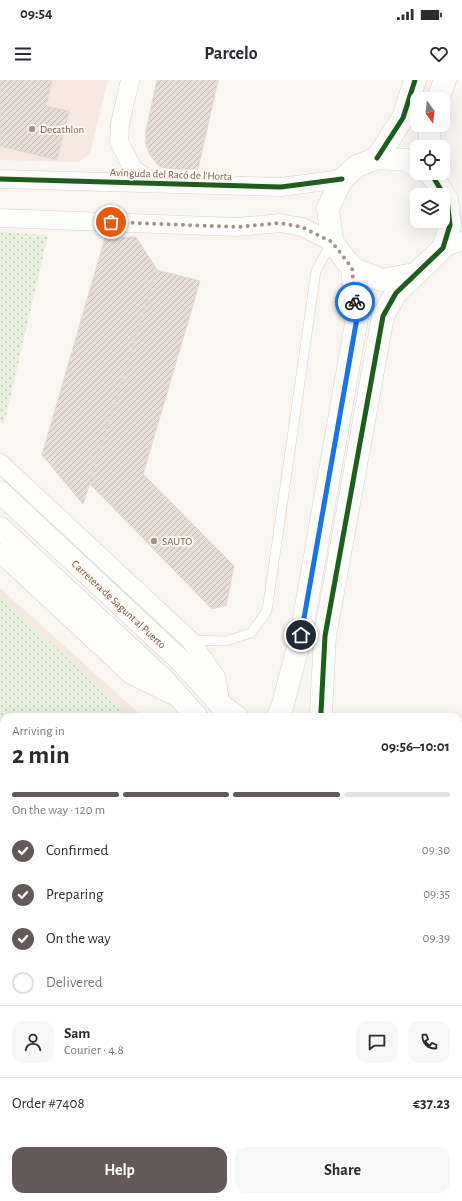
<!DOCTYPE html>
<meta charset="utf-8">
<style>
body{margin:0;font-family:"Alegreya Sans",sans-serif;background:#f7f7f7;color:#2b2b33;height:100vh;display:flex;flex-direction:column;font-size:15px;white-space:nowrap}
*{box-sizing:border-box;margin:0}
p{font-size:13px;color:#7c7c81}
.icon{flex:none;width:22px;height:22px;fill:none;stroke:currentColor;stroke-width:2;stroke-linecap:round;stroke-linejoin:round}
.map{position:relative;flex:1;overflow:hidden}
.drawer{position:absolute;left:0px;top:633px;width:462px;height:488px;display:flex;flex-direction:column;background:#fff;border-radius:12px 12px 0 0;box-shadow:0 4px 16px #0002}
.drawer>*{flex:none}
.needle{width:26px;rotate:165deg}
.buttons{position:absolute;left:410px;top:12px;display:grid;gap:8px}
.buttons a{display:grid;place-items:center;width:40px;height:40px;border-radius:8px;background:#fff;box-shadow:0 4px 16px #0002;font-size:20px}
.pin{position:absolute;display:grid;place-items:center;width:34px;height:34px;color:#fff;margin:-17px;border:2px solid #fff;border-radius:50%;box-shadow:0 1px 4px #0007}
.courier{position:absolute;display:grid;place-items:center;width:40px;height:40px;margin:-20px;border:3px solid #1a73e8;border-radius:50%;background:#fff;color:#222;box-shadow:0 1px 5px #0007}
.overview em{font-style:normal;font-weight:700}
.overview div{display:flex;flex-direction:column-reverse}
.overview{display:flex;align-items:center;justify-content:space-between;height:68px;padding:0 12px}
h1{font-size:26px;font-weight:700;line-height:30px}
.bar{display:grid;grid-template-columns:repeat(4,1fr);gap:6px 4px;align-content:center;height:48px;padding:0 12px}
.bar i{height:5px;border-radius:3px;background:#e1e1e2}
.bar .selected{background:#625958}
.bar p{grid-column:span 4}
.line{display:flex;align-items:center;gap:10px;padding:0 12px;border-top:1px solid #e1e1e2}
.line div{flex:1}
.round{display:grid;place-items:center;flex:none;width:42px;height:42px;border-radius:12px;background:#f7f7f7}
ol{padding:0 12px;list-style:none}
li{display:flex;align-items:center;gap:12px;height:44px}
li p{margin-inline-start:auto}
li .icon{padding:4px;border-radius:50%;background:#625958;color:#fff;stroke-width:4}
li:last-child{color:#7c7c81}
li i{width:22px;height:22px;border:2px solid #e1e1e2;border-radius:50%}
.action{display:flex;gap:8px;margin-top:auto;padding:8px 12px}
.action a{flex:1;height:46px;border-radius:12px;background:#625958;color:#fff;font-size:16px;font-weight:700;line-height:46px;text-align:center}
.action a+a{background:#f7f7f7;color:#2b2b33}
.status{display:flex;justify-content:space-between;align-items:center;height:28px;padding:0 20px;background:#fff;direction:ltr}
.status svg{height:11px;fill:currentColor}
header{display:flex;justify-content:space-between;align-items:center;height:52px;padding:0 12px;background:#fff;font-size:18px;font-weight:700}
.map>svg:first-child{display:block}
</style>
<div class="status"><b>09:54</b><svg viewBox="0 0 49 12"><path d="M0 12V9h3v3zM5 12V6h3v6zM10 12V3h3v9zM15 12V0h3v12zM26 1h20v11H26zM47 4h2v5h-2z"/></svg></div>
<header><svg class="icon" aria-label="menu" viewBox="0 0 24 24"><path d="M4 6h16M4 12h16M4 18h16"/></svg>Parcelo<svg class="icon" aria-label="heart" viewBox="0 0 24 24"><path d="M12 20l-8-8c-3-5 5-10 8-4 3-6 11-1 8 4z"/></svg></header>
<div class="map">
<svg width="462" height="1121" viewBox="0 0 462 1121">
<defs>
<pattern id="grass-dots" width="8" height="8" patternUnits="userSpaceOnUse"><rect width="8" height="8" fill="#e7f0db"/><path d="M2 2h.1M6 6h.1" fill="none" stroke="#c0c6b4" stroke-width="1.8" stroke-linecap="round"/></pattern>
<pattern id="park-crowns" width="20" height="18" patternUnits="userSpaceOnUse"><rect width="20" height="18" fill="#e7f0db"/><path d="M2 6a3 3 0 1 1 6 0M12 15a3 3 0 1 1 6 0" fill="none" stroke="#c0c6b4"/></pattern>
<pattern id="building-hatch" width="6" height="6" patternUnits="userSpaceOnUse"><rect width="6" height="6" fill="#e6ded7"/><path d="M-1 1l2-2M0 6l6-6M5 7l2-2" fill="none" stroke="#bfb7b1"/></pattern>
</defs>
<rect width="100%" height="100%" fill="#f9f5f0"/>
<!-- residential -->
<path fill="#f2e8de" d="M0,508L143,637H4V1117H107L105,1121H0Z"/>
<!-- commercial -->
<path fill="#f6e8e1" d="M0,0H108L90,73L79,82L0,80Z
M209,1117H431L432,1121H208Z"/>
<!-- grass -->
<path fill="url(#grass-dots)" d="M0,152L48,155L4,344L0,341Z
M0,516L130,637H4V739L0,740Z"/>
<!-- park -->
<path fill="url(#park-crowns)" d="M4,871V1112L0,1113V872Z"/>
<!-- garden -->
<path fill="#e7f0db" d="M4,891V928L0,929V892Z"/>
<!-- building -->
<path fill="url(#building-hatch)" stroke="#e2d8d2" d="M0,0H52L46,26L69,31L57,80L0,66Z
M157,0H218L198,89H165L159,86L150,75L146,65V51Z
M136,157L157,190L83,424L42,375L105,158Z
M157,190L200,201L143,394L234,486L226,525L212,529L89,403Z
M360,1117H395L397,1121H363Z"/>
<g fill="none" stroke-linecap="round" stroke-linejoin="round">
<defs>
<path id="lane" d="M190,560L226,561L251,553L267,531L316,191L332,162"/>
<path id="street" d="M130,0L120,44L119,62L133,89L154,103
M0,99L281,107L342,99
M0,138L237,147L280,143L302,147L332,162
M443,168L462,161
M0,383L190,560L216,597L221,625
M0,473L131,595L176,617
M458,721L462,720
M0,762L4,761
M0,850L4,849
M458,1038L462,1037
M76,1121L82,1117"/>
<path id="secondary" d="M438,19L445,0
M429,45L430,67
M377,78L403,38L415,0
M414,194L382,200L352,188L332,162L328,128L342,99L357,86L377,78L406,80L417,86
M0,412L182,582L221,625L237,637
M0,448L163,599L197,637
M278,637L283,624L301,555L357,238L352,188
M322,637L321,632L325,556L383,236L396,213L443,168L450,145L447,120L432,95L429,93
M458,904L462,908
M122,1121L124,1117
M178,1121V1117"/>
</defs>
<!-- lane casing -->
<use href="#lane" stroke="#d7d1cb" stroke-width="10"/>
<!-- street casing -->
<use href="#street" stroke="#d7d1cb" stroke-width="19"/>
<!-- secondary casing -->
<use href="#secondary" stroke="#d9d2cb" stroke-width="23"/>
<!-- lane -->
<use href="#lane" stroke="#fefefd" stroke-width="9"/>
<!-- street -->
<use href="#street" stroke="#fefefd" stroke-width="18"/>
<!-- secondary -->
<use href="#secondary" stroke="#fefefd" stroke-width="22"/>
<defs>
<path id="cycleway" d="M377,78L403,38L415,0
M0,99L281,107L342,99
M322,637L321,632L325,556L383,236L396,213L443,168L450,145L447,120L432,95L429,93"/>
</defs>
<!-- cycleway casing -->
<use href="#cycleway" stroke="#fffaf3" stroke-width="8"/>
<!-- cycleway -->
<use href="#cycleway" stroke="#1b5e20" stroke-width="5"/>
</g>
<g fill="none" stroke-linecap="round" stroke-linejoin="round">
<!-- done -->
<path stroke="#a69286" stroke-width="4" stroke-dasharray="0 7.2" d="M111,142L237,147L280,143L302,147L332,162L352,188L355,222"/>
<!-- route -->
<path stroke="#1a73e8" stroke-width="5" d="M301,555L357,238L355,222"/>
</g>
<!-- markers -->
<g fill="#a69286" stroke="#fffaf3" stroke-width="1.5">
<circle cx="32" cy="49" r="4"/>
<circle cx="154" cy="461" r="4"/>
</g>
<g text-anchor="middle" stroke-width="4" stroke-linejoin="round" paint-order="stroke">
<!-- poi labels -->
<g font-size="11" fill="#7a5c4d" stroke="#fffaf3" text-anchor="start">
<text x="40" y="53">Decathlon</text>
<text x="162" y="465">SAUTO</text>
</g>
<!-- street labels -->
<g font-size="11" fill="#7a5c4d" stroke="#fffaf3">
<text transform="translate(171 94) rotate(2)" y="4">Avinguda del Racó de l'Horta</text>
<text transform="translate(119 524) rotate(43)" y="4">Carretera de Sagunt al Puerto</text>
</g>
</g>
</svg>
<div class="buttons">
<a><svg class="needle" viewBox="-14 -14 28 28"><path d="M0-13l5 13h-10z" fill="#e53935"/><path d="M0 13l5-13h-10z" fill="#7c7c81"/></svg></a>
<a><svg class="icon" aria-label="locate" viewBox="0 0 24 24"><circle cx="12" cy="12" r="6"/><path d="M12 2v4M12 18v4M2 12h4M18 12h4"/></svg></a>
<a><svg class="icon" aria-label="layers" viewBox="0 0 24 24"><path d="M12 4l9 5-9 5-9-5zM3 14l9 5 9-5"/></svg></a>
</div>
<div class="pin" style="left:111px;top:142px;background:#ea580c"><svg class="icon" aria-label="bag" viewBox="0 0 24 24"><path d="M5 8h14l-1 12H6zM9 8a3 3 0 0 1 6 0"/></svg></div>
<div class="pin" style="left:301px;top:555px;background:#1f2937"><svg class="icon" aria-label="home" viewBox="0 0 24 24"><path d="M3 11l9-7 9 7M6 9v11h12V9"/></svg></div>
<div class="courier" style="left:355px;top:222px"><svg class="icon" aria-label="bike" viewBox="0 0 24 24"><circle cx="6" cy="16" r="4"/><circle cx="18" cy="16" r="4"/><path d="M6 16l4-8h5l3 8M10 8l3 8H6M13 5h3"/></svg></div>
<section class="drawer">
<div class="overview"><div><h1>2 min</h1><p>Arriving in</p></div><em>09:56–10:01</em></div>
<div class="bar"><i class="selected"></i><i class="selected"></i><i class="selected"></i><i></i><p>On the way · 120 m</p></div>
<ol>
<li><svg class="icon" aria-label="check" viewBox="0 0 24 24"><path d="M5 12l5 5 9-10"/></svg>Confirmed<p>09:30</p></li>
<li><svg class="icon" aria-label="check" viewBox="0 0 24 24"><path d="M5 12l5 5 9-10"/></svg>Preparing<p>09:35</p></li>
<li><svg class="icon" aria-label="check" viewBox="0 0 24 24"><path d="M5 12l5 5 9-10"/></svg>On the way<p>09:39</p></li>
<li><i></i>Delivered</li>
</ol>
<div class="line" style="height:72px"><a class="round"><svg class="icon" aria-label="person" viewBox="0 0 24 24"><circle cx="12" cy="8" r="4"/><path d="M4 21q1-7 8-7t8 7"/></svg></a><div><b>Sam</b><p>Courier · 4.8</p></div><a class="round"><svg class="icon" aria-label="chat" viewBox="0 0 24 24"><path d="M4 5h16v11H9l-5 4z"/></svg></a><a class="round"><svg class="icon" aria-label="phone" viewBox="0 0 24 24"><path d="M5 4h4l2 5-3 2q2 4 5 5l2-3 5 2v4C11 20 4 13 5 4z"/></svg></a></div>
<div class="line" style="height:52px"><div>Order #7408</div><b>€37.23</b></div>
<div class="action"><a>Help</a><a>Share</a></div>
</section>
</div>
